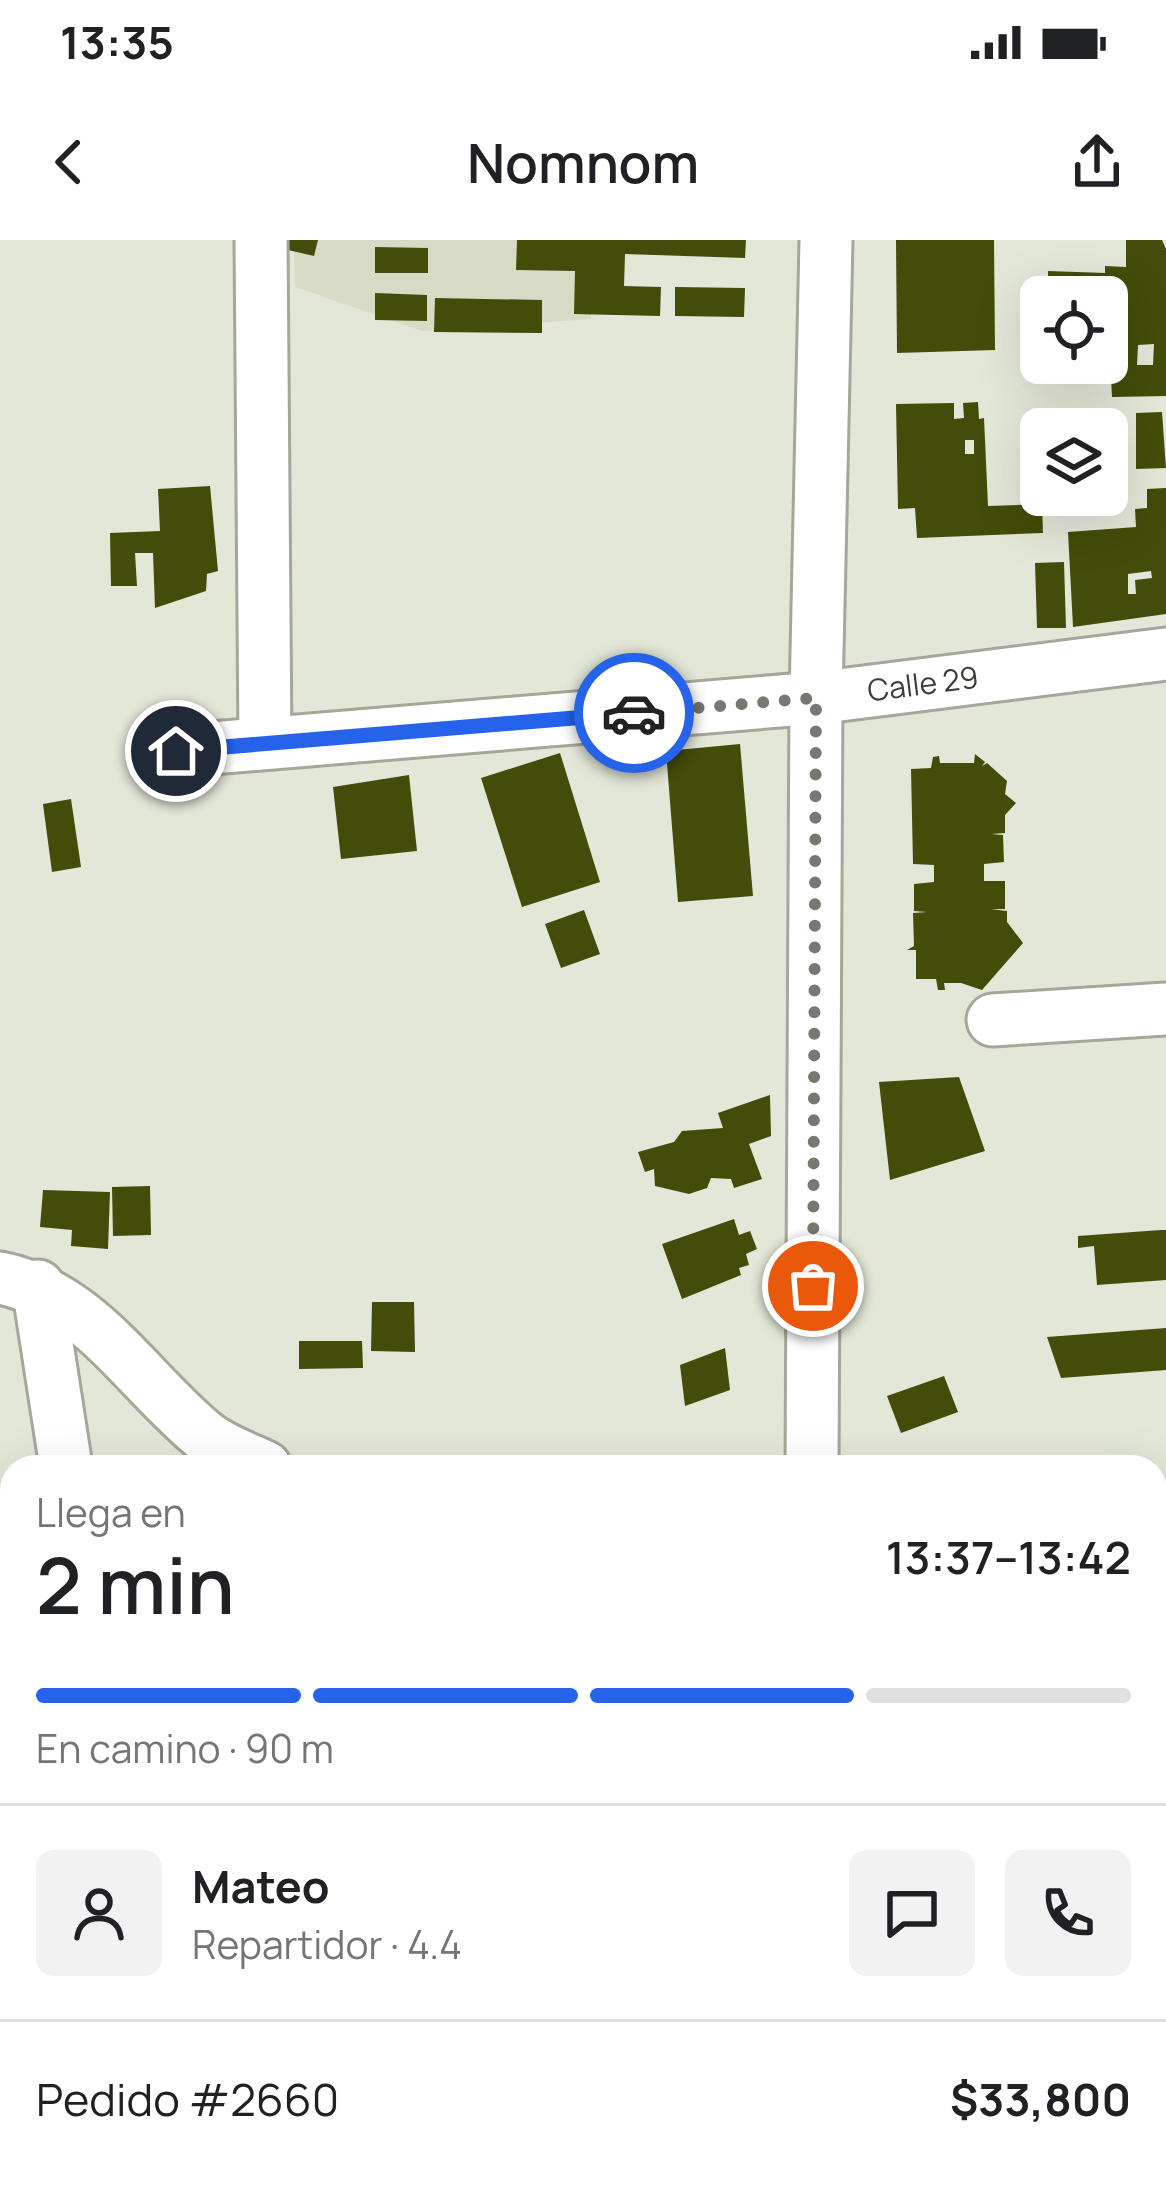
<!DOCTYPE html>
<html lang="es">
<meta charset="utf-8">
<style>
body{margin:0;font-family:Manrope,sans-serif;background:#f2f2f2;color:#202124;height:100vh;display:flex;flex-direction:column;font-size:45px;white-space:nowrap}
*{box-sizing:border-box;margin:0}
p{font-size:39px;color:#757577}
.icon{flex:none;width:66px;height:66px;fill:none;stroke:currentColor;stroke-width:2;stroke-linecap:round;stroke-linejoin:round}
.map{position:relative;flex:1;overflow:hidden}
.panel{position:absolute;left:0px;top:1215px;width:1167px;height:747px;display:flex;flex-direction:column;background:#fff;border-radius:36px 36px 0 0;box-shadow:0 12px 48px #0002}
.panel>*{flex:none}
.tools{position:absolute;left:1020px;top:36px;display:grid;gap:24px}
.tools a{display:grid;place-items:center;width:108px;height:108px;border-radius:18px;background:#fff;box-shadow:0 12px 48px #0002;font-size:60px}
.pin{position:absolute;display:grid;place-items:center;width:102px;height:102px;color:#fff;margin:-51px;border:6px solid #fff;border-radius:50%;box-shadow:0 3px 12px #0007}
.courier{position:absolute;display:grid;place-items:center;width:120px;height:120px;margin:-60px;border:9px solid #2563eb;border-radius:50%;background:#fff;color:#222;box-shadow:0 3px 15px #0007}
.overview em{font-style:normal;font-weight:600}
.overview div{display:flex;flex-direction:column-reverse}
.overview{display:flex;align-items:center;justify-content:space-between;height:204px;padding:0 36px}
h1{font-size:78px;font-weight:600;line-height:90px}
.bar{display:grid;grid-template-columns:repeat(4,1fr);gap:18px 12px;align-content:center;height:144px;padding:0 36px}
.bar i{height:15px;border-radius:9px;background:#e0e0e0}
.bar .selected{background:#2563eb}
.bar p{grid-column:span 4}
.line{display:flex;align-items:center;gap:30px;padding:0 36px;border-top:3px solid #e0e0e0}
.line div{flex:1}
.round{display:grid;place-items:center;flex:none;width:126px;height:126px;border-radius:18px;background:#f2f2f2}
.status{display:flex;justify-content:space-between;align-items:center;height:84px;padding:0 60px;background:#fff;direction:ltr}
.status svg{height:33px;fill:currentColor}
header{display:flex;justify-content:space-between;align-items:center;height:156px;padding:0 36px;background:#fff;font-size:54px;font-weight:600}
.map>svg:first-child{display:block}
</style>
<div class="status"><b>13:35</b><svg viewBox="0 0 49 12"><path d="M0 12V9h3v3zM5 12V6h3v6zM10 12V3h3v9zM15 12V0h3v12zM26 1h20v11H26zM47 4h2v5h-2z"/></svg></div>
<header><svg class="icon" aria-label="back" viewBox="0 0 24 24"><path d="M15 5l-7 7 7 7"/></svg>Nomnom<svg class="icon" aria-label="share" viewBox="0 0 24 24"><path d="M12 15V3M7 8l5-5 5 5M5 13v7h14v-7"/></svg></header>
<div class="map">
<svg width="1166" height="1961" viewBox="0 0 1166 1961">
<rect width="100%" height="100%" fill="#e3e7d8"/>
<!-- built -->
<path fill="#d7dbc6" d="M294,0H593L591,79L422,91L295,47Z"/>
<!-- building -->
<path fill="#434c08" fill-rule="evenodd" d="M287,0H318L314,16L288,10Z
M517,0H746L745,18L625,14L624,46L661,47L660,76L574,74L575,31L516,30Z
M896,0H994L995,110L897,113Z
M1126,0H1162L1166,9V156L1112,157L1107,57H1048V31L1105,33V26L1126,27ZM1154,104L1153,125H1137L1138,105Z
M375,7L428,8V33H375Z
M675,47L745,48L744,77L675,76Z
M375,53L427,55V81L375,80Z
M435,58L542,60V93L434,92Z
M978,162L979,179L984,178L988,266L1042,264L1043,293L917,298L915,268L898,269L896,164L954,163V179L964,178L963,163ZM965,200H974V214H965Z
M1162,172L1166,228L1136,229V173Z
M210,246L218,331L207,334L206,351L155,368L153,313H135L137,346H111L110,293L160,291L158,249Z
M1166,248V374L1073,387L1068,292L1136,287L1135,269L1147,268V249ZM1151,331L1152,338L1135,340L1136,354H1128V334Z
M1064,322L1066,388H1037L1035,323Z
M740,504L753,656L678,662L666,511Z
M560,513L600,642L522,667L481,538Z
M975,514L985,522L982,526L987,523L1007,541L1005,554L1016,563L1005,575V593L991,594L1003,595L1004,622L984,624V641H1005V669H991L1007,671V682L1023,703L982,750L961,743H944L945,750H938L936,739H916V710H907L914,706L913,673L927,672L914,671V644L934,642V625L913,624L911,529L931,528L933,517L939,516L940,523H974Z
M409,535L417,611L341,619L333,547Z
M71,559L81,627L52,632L43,564Z
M584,670L600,714L561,728L545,684Z
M959,837L985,911L890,940L879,842Z
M770,855L771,896L749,904L762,939L734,948L731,939L711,938L707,948L689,954L655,946L654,929L645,932L638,912L674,902L682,891L723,888L718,873Z
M150,946L151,995L113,996L112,947Z
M43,950L110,952L108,1009L71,1006L72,990L40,987Z
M734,979L739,995L750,991L757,1009L746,1014L749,1025L739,1028L741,1035L682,1059L662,1004Z
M1161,990H1166V1040L1097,1045L1094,1006L1078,1008V996Z
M372,1062H414L415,1112L371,1111Z
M1166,1088V1130L1061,1138L1047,1097Z
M299,1101H362L363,1128L299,1129Z
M725,1108L730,1150L685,1166L680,1125Z
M944,1136L958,1172L901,1193L887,1156Z
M1155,1540L1162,1541L1158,1575L1155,1574Z
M1155,1842L1166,1843V1897H1155Z
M418,1950H471L472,1961H419Z
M612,1952L663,1955V1961H611Z"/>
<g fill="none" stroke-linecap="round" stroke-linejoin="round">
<defs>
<g id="minor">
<path d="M261,0L265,503"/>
<path id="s1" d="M176,511L816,458L1166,414"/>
<path d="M993,780L1166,769"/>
<path d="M0,1038C90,1056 138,1142 206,1197C223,1210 246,1218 265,1227"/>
<path d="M38,1046L66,1227"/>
<path d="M812,1227L816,458L826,0"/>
<path d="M1155,1406H1166"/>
<path d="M1155,1602L1166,1603"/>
<path d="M1155,1795L1166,1796"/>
<path d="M37,1950L39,1961"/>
<path d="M391,1950V1961"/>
<path d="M488,1950V1961"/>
<path d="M794,1950L795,1961"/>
</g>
</defs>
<!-- minor casing -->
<use href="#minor" stroke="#a4a799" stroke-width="57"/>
<!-- minor -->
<use href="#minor" stroke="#fff" stroke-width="51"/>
</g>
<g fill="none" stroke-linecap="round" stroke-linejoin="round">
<!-- done -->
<path stroke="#767970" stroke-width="12" stroke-dasharray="0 21.6" d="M634,473L816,458L813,1046"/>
<!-- route -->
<path stroke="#2563eb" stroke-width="15" d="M176,511L634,473"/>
</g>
<g text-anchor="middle" stroke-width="12" stroke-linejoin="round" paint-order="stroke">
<!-- street labels -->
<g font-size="30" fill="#3c3e38" stroke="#f1f4e5">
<text dy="10" stroke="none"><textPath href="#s1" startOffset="750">Calle 29</textPath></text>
</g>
</g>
</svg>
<div class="tools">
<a><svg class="icon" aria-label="locate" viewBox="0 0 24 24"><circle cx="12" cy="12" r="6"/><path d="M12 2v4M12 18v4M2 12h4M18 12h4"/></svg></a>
<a><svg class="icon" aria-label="layers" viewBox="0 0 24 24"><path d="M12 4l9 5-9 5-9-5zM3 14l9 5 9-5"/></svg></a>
</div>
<div class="pin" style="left:813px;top:1046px;background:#ea580c"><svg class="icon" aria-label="bag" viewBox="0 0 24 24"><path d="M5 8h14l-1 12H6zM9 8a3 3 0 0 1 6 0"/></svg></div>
<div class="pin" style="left:176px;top:511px;background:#1f2937"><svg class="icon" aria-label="home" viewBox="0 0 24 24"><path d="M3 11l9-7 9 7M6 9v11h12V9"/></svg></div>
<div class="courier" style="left:634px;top:473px"><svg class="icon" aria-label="car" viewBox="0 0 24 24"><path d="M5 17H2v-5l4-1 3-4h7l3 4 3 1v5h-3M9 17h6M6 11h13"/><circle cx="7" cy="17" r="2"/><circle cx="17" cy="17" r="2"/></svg></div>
<section class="panel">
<div class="overview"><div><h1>2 min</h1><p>Llega en</p></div><em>13:37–13:42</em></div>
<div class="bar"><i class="selected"></i><i class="selected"></i><i class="selected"></i><i></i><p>En camino · 90 m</p></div>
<div class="line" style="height:216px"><a class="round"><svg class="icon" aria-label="person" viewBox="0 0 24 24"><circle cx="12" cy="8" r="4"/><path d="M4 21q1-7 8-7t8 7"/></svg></a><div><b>Mateo</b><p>Repartidor · 4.4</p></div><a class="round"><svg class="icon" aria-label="chat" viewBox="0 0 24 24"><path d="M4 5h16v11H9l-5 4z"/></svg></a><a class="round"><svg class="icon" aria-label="phone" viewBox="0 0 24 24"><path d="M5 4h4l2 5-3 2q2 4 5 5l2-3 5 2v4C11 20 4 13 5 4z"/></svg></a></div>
<div class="line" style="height:156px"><div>Pedido #2660</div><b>$33,800</b></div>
</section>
</div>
